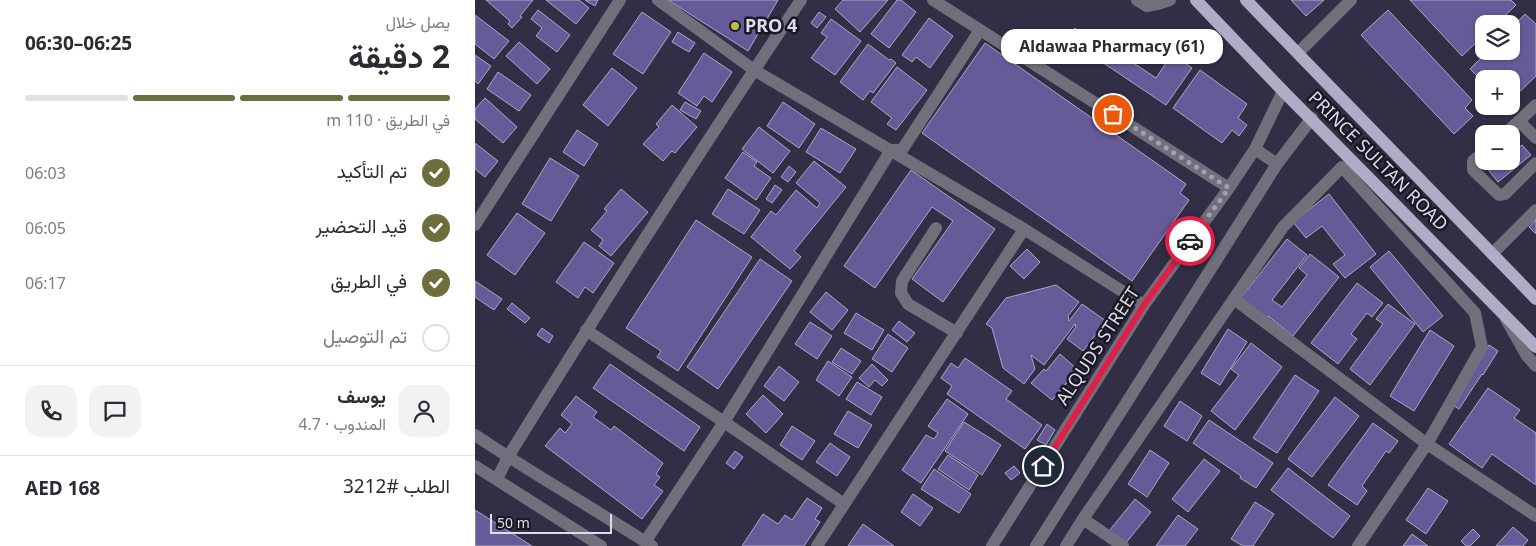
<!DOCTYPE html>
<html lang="ar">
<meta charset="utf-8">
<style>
body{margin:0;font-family:"Noto Sans",Vazirmatn,sans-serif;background:#f2f2f3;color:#2b2b33;direction:rtl;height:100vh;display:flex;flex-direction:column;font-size:19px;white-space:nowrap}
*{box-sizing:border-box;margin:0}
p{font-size:16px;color:#7c7c81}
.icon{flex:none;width:28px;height:28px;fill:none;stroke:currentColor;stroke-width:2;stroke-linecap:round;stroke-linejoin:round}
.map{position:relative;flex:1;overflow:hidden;direction:ltr}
.details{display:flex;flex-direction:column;background:#fff;width:475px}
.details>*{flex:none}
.fabs{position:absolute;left:1000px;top:15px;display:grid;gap:10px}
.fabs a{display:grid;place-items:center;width:45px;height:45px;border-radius:10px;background:#fff;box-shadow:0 1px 4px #0004;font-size:25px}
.scale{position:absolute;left:15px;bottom:12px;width:122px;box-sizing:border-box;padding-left:5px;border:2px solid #dfdded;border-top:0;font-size:14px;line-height:18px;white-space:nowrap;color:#dfdded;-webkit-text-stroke:4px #1a1823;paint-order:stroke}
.pin{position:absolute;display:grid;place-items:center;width:42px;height:42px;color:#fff;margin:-21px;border:2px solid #fff;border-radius:50%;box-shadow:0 1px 5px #0007}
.courier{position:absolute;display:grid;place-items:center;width:50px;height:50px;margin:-25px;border:4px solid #e11d48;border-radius:50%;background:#fff;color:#222;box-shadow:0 1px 6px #0007}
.bubble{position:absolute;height:35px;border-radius:15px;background:#fff;box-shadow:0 1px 4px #0004;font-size:16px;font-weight:700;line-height:35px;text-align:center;direction:rtl}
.headline em{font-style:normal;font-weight:700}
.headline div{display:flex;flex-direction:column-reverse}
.headline{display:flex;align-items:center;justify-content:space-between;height:85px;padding:0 25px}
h1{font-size:32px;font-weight:700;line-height:38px}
.bar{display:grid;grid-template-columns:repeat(4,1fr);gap:8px 5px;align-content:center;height:60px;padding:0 25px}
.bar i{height:6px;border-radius:4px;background:#e1e1e2}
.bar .on{background:#6c6e3b}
.bar p{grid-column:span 4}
.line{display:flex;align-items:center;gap:12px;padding:0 25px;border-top:1px solid #e1e1e2}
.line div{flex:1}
.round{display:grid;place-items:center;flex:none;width:52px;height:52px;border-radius:15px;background:#f2f2f3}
ol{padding:0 25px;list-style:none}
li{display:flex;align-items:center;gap:15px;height:55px}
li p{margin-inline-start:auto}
li .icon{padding:5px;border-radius:50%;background:#6c6e3b;color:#fff;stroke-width:4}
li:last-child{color:#7c7c81}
li i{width:28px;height:28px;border:2px solid #e1e1e2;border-radius:50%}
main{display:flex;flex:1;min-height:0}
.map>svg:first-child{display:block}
</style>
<main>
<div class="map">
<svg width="1061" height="546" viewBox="0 0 1061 546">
<rect width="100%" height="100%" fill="#322e46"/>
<!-- building -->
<path fill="#665a98" stroke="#aca8c6" d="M11,0H58L45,16L47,17L37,28L33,24L35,21Z
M71,0H104L114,8L101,24Z
M110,0H123L120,6Z
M193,0H303L273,51Z
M368,0H413L385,32L360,9Z
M422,0H426L441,12L414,48L396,34Z
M816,0H849L831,16Z
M935,0H1036L1041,5L1021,24H1009V35L987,56Z
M63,10L95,35L82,52L61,36L67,28L56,19Z
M913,10L997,100L990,108L998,116L979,134L886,35Z
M167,12L196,32L168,74L138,54Z
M344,12L351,17L342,28L336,23Z
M1050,14L1061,24V76L1036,100V79H1009V83L995,69L1013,51H1036V28Z
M0,15L34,41L19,59L0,44Z
M454,18L478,36L455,68L441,57L437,62L427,55Z
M356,19L386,41L360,75L336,58L352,37L346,33Z
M600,28L609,37L600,47L591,39Z
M203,32L220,43L214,52L197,42Z
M44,42L75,69L62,84L31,56Z
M510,43L711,184L705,193L714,200L657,281L447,133Z
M393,44L414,60L416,59L421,63L398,93L395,91L388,100L365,82Z
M630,44L681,78L697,54L717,68L691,105L621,58Z
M229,53L257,72L237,102L229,96L222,106L203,93Z
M0,55L16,66L3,84L0,81Z
M422,67L452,90L421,130L412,124L417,118L396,102Z
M137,68L162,88L133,126L108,105Z
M725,70L772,104L763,118L772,125L764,136L757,130L747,143L698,108Z
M23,72L56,95L44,111L12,89Z
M10,98L42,127L28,143L0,119V109Z
M210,102L226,111L221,119L205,110Z
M308,102L340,124L324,148L292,126Z
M197,105L222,127L200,153L197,151L188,161L168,144L184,127L181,124Z
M284,127L315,151L298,173L267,149Z
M346,128L381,149L365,173L331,152Z
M102,130L123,144L109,166L88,152Z
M0,143L23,161L10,177L0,169Z
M1047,145L1056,155L1023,182L1007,162L1009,160L1036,161V153Z
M268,152L282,162L279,166L296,178L281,200L250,178Z
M75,158L104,176L76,221L47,204Z
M339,161L371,187L319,251L326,257L315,269L276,237L296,211L301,215L321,190L342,208L345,203L321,183Z
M314,166L321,172L313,182L306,177Z
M436,170L520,229L468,302L437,279L478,221L457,207L400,288L369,266Z
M300,185L307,190L297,203L291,199Z
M146,189L173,212L136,256L124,246L128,240L116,230L132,211L129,209Z
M253,189L285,210L269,234L237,214Z
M854,194L901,254L870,278L858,264L870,255L847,226L831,238L818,222Z
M42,213L70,233L40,275L12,255Z
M1061,219V234L1054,227Z
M221,220L277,257L203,371L182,357L186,351L151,328Z
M812,239L832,255L797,300L807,307L832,275L824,268L835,254L864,277L818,336L793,316L791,319L765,299Z
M109,242L139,263L118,293L110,287L103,298L81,282Z
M552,249L565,262L549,279L535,266Z
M914,251L968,316L948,332L895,267Z
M285,259L317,281L243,389L212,367Z
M0,281L27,299L19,310L0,297Z
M882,283L908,303L897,317L892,313L876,334L882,339L863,364L836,343Z
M581,285L604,302L593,316L594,321L607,304L631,321L608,351L592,339L601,327L600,324L569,365L556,355L560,369L549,384L528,368L517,328L511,324L531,298Z
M351,292L373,310L357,330L335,312Z
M37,303L55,318L50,323L32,309Z
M913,304L940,324L895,385L875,369L908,324L901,319Z
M381,313L409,330L397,350L369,333Z
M424,321L440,333L432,342L417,330Z
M335,322L357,336L342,359L320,344Z
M67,328L78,336L74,343L62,335Z
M753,329L772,342L745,385L726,373Z
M955,330L979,346L939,411L915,396Z
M413,334L433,348L417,372L397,359Z
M776,343L807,367L760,430L736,411L764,375L756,369Z
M1014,345L1023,351L1008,375L1007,374L984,409L976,404Z
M366,348L386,361L377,374L357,362Z
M585,354L603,370L577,400L556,383L569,369L571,371Z
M490,358L537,391L531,399L567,425L550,449L472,394L477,386L466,378L476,363L483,368Z
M353,361L377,377L364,396L341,380Z
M135,364L225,427L209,451L118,388Z
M397,364L413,380L407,386L400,380L394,387L384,378Z
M304,366L324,382L309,401L289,386Z
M820,375L844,391L802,453L778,438Z
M382,382L407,397L396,415L371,399Z
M1013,388L1045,410L1039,418L1061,433V485L1017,454L1007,468L974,444Z
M288,395L308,414L291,433L271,414Z
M101,396L122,412L118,417L136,430L139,426L188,463L181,474L185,477L179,485L188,491L167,519L70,446L85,428L90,433L97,424L86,415Z
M860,397L884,416L837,477L813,459Z
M472,399L493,414L446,483L427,470L451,435L459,439L463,433L453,426Z
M705,401L727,416L712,441L689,426Z
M373,411L397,425L383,448L359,434Z
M734,420L798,463L781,488L765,478L766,476L718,443Z
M489,422L526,445L507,475L470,451Z
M898,423L923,441L914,453L911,451L887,486L892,491L882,505L853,485Z
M572,424L580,430L571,445L562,440Z
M317,426L340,441L327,460L305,445Z
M355,443L375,457L362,476L341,462Z
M675,450L694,463L672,497L653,484Z
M260,451L268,457L259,469L251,463Z
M473,455L503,475L494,490L463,469Z
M729,459L745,471L713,512L697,499Z
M539,466L545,473L536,480L530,473Z
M813,468L875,516L858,538L796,490Z
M459,469L496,494L484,513L446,489Z
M953,488L973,501L951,534L931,520Z
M438,494L458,508L445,526L426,512Z
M332,498L347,508L340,519L345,522L329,546H267L288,514L303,524L310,515L317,520Z
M660,499L676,512L650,544L634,531Z
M780,502L799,514L778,546H768L756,539Z
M0,510L57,546H0Z
M703,515L723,529L710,546H681Z
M388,524L419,546H373Z
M1038,527L1053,540L1048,546H1021Z
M998,529L1005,536L995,546H991L986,541Z
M937,534L953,546H928Z"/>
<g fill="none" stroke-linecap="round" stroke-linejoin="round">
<!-- minor -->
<path stroke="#716f7c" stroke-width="12" d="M183,0L279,70L549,229
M458,0L754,188
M662,0L672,6L683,4L695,0
M823,53L876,0
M1044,121L1061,138
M1030,134L1061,105
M780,149L802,164
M1009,152L998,161V170L1024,195L1030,194L1061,163
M0,225L145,0
M461,228L427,281L426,293L433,304L482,333
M1017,254L1061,210
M759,299L952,444L1061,516
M1031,319L1052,356L1061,366
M111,330L249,422L416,150H427L505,30
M0,435C58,474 118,508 177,546
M0,466L126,546
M22,479L33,457C128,303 225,150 326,0
M608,519L648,546
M170,542L249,422L369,504
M342,546L549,229L669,305
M517,546L669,305L754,188L780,149L808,91
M561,546L802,164L837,118
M591,546L608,519L808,227L867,167L1000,313L1007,347L952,444L883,546"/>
<!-- major -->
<path stroke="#afacc5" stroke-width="12" d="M721,0L808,91L1061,347
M771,0L1061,299"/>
</g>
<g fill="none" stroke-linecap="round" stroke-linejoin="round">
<!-- done -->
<path stroke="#a2a0b3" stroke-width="5" stroke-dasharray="0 9" d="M638,114L754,188L715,241"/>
<!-- route -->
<path stroke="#e11d48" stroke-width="6" d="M568,466L669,305L715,241"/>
</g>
<!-- markers -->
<circle fill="#bcbf44" stroke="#1a1823" stroke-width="2" cx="260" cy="26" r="5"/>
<g text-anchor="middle" stroke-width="5" stroke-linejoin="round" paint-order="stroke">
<!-- poi labels -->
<g font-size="18" font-weight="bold" fill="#dfdded" stroke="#1a1823" text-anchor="start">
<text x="270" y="32">PRO 4</text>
</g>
<!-- street labels -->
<g font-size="18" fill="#dfdded" stroke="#1a1823">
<text transform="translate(903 161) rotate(45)" y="6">PRINCE SULTAN ROAD</text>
<text transform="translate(623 346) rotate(-57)" y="6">ALQUDS STREET</text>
</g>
</g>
</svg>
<div class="fabs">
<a><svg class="icon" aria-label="layers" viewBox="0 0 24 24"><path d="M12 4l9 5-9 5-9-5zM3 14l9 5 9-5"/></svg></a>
<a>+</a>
<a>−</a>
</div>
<div class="scale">50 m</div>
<div class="pin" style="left:638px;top:114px;background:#ea580c"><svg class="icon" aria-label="bag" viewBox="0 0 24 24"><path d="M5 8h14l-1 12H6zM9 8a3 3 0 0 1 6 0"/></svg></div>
<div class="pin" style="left:568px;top:466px;background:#1f2937"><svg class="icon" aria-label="home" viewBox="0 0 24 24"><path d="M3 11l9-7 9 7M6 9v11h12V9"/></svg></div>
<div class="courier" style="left:715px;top:241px"><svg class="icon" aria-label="car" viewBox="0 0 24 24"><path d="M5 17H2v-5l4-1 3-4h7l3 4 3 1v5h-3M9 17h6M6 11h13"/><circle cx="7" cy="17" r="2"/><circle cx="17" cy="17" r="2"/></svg></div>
<div class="bubble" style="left:526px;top:29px;width:222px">Aldawaa Pharmacy (61)</div>
</div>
<section class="details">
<div class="headline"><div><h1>2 دقيقة</h1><p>يصل خلال</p></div><em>06:25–06:30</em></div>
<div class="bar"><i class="on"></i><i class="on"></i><i class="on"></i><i></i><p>في الطريق · 110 m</p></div>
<ol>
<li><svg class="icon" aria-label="check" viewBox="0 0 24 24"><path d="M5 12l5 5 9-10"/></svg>تم التأكيد<p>06:03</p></li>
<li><svg class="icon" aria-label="check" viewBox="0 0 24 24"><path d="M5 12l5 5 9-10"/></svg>قيد التحضير<p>06:05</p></li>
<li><svg class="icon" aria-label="check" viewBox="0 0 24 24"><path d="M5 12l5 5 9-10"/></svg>في الطريق<p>06:17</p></li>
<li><i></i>تم التوصيل</li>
</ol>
<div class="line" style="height:90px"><a class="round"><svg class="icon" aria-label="person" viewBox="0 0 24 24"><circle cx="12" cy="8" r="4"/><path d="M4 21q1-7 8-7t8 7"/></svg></a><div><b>يوسف</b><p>المندوب · 4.7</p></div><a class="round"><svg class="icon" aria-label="chat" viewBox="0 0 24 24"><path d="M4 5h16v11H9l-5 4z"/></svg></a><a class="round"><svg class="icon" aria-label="phone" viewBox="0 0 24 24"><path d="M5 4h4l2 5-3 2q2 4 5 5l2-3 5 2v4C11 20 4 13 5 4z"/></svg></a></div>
<div class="line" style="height:65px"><div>الطلب #3212</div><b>AED 168</b></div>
</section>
</main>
